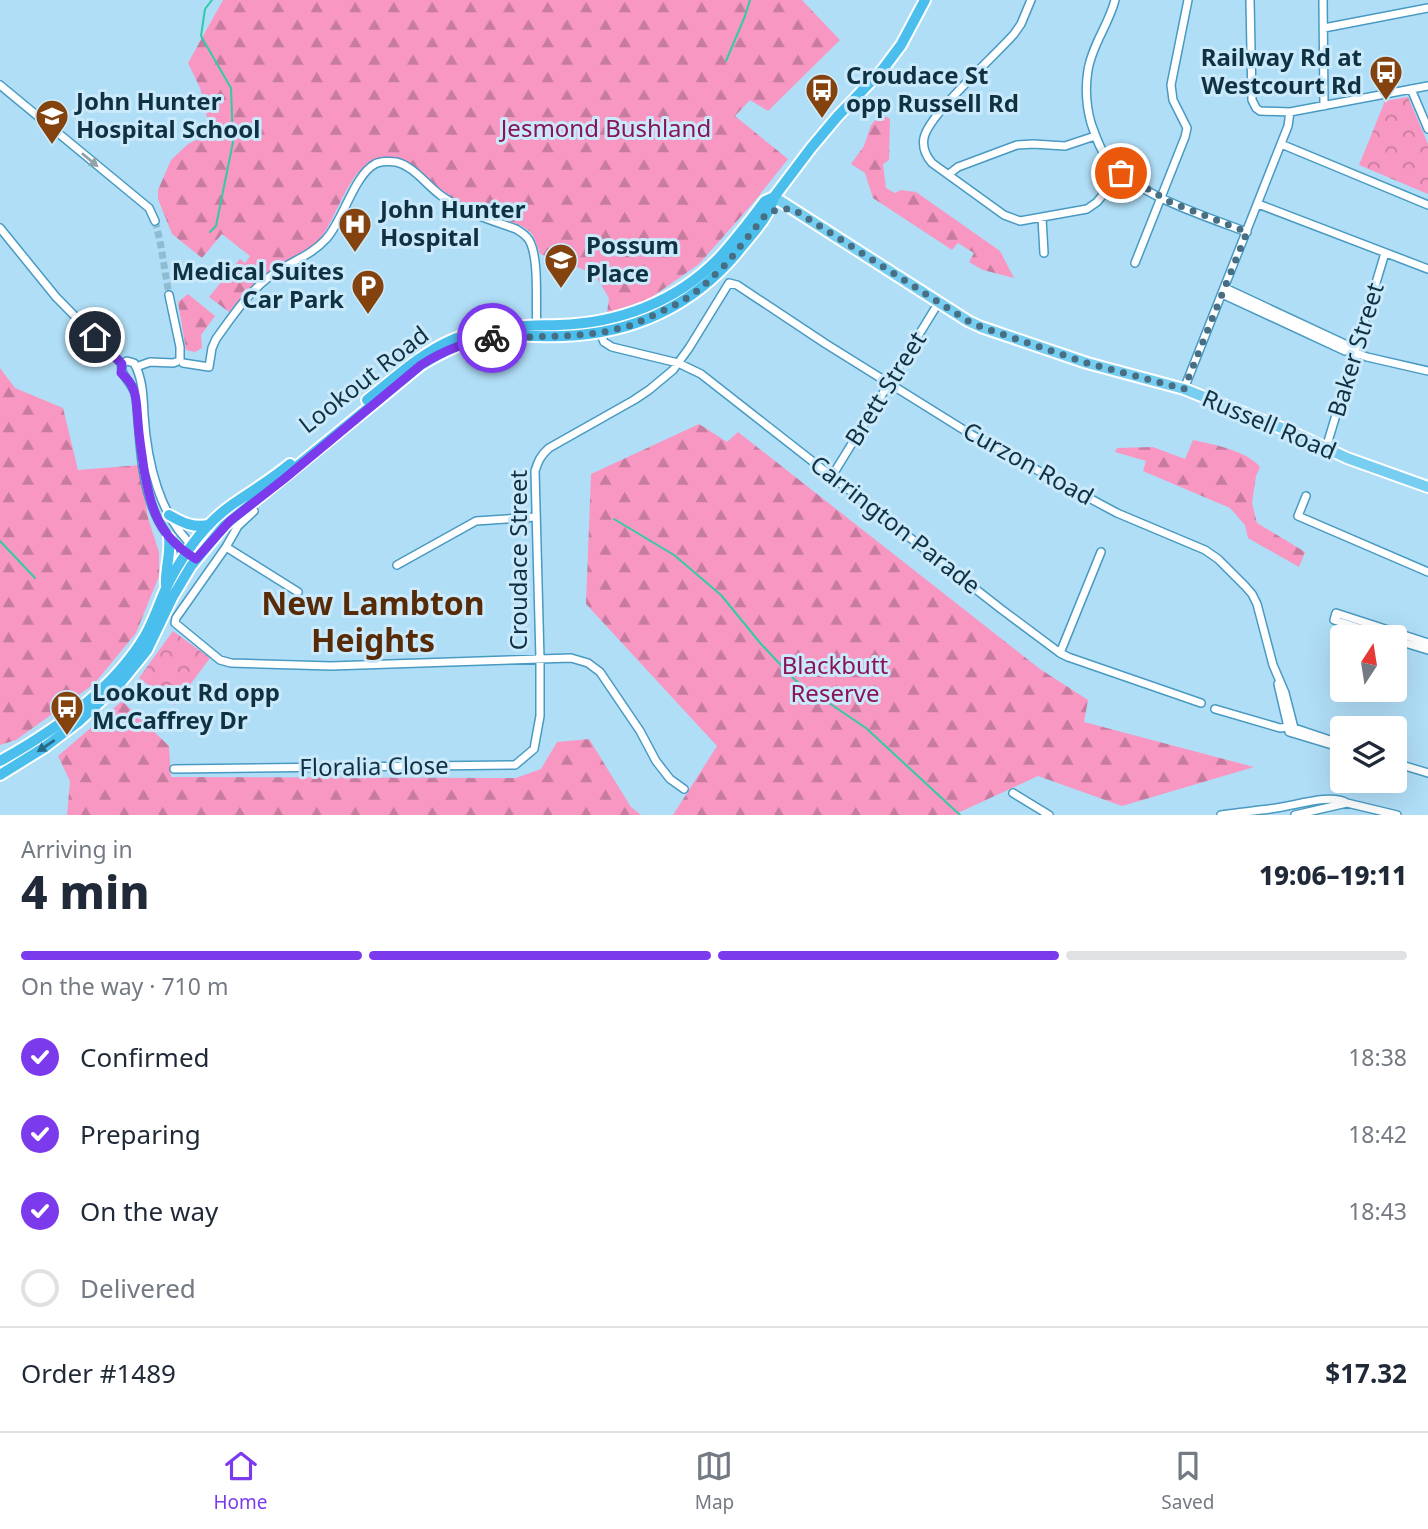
<!DOCTYPE html>
<meta charset="utf-8">
<style>
body{margin:0;font-family:"Noto Sans",sans-serif;background:#f6f6f7;color:#1f2937;height:100vh;display:flex;flex-direction:column;font-size:26px;white-space:nowrap}
*{box-sizing:border-box;margin:0}
p{font-size:23px;color:#747a83}
.icon{flex:none;width:38px;height:38px;fill:none;stroke:currentColor;stroke-width:2;stroke-linecap:round;stroke-linejoin:round}
.map{position:relative;height:815px;overflow:hidden}
.drawer{display:flex;flex-direction:column;background:#fff;flex:1}
.drawer>*{flex:none}
.needle{width:46px;rotate:12deg}
.controls{position:absolute;left:1330px;top:625px;display:grid;gap:14px}
.controls a{display:grid;place-items:center;width:77px;height:77px;border-radius:7px;background:#fff;box-shadow:0 7px 28px #0002;font-size:35px}
.pin{position:absolute;display:grid;place-items:center;width:60px;height:60px;color:#fff;margin:-30px;border:4px solid #fff;border-radius:50%;box-shadow:0 2px 7px #0007}
.courier{position:absolute;display:grid;place-items:center;width:70px;height:70px;margin:-35px;border:5px solid #7c3aed;border-radius:50%;background:#fff;color:#222;box-shadow:0 2px 9px #0007}
.head em{font-style:normal;font-weight:800}
.head div{display:flex;flex-direction:column-reverse}
.head{display:flex;align-items:center;justify-content:space-between;height:119px;padding:0 21px}
h1{font-size:46px;font-weight:800;line-height:52px}
.bar{display:grid;grid-template-columns:repeat(4,1fr);gap:10px 7px;align-content:center;height:84px;padding:0 21px}
.bar i{height:9px;border-radius:5px;background:#e0e1e3}
.bar .selected{background:#7c3aed}
.bar p{grid-column:span 4}
.line{display:flex;align-items:center;gap:18px;padding:0 21px;border-top:2px solid #e0e1e3}
.line div{flex:1}
ol{padding:0 21px;list-style:none}
li{display:flex;align-items:center;gap:21px;height:77px}
li p{margin-inline-start:auto}
li .icon{padding:7px;border-radius:50%;background:#7c3aed;color:#fff;stroke-width:4}
li:last-child{color:#747a83}
li i{width:38px;height:38px;border:4px solid #e0e1e3;border-radius:50%}
.tabs{display:flex;justify-content:space-around;align-items:center;height:98px;border-top:2px solid #e0e1e3;background:#fff;font-size:19px;color:#747a83}
.tabs a{display:grid;justify-items:center;gap:4px}
.tabs .selected{color:#7c3aed}
.map>svg:first-child{display:block}
</style>
<div class="map">
<svg width="1428" height="815" viewBox="0 0 1428 815">
<defs>
<pattern id="forest-firs" width="22" height="20" patternUnits="userSpaceOnUse" patternTransform="scale(1.75)"><rect width="22" height="20" fill="#f897c2"/><path d="M5 1l3.5 6h-7zM16 11l3.5 6h-7z" fill="#c77c9f"/></pattern>
<pattern id="park-crowns" width="20" height="18" patternUnits="userSpaceOnUse" patternTransform="scale(1.75)"><rect width="20" height="18" fill="#f897c2"/><path d="M2 6a3 3 0 1 1 6 0M12 15a3 3 0 1 1 6 0" fill="none" stroke="#c77c9f"/></pattern>
</defs>
<rect width="100%" height="100%" fill="#b0def7"/>
<!-- forest -->
<path fill="url(#forest-firs)" d="M223,0H802L840,40L768,111L750,100L735,116L788,159L753,203L699,264L649,299L607,313L609,298L595,275L566,262L555,265L549,257L540,254C538,248 535,239 532,234C522,221 485,215 469,207C456,202 444,192 433,184C420,175 409,161 393,158C353,151 341,210 323,235C311,252 287,261 270,272C254,282 241,297 229,312L209,297L240,259L245,263L250,256L222,234L202,258L172,234L158,199V190L171,160L188,144L211,133L200,88L188,63Z
M881,114L890,119L889,160L883,164L886,188L895,193L901,190L916,192L1000,251L1014,278L983,270L969,262L974,253L958,243L952,250L873,198L865,173L851,164L864,146L871,125Z
M188,294L215,316L201,335L202,348L195,352L186,350L178,302Z
M0,368L15,388L63,408L78,470L140,465L148,518L159,552V576L136,633L94,684L16,740L0,745Z
M699,424L727,442L738,432L1040,669L1088,700L1084,722L1254,767L1122,806L1038,776L960,812L959,815H673L717,746L586,604L591,474Z
M1193,440C1212,444 1248,451 1260,467L1256,476L1252,503L1257,523L1305,552L1299,567L1248,538L1245,525L1230,508L1143,471L1146,461L1115,452L1117,448L1153,447L1185,459Z
M122,701L169,746L171,777L516,778L541,769L557,742L589,739L631,807L641,815H67L70,781L58,756Z"/>
<!-- park -->
<path fill="url(#park-crowns)" d="M1408,97L1428,144V194L1359,165L1385,101Z
M173,631L210,658L175,705L139,678Z"/>
<g fill="none" stroke-linecap="round" stroke-linejoin="round">
<!-- stream -->
<path stroke="#32cba7" stroke-width="2" d="M726,61L745,16L750,0
M210,232L216,226L233,142L231,88L201,36L205,9L212,0
M614,519L674,555L721,595L761,644L795,680L866,728L960,815
M0,541L35,578"/>
<!-- minor-tunnel -->
<path stroke="#90bcd3" stroke-width="7" stroke-dasharray="7 3.5" stroke-linecap="butt" d="M155,221L160,241L169,295"/>
<defs>
<path id="minor" d="M1031,0L1021,24L1014,34C996,55 928,115 924,138C922,148 926,156 932,163L1004,215L1020,221L1087,209L1097,202L1121,173
M1115,0C1109,24 1092,45 1088,70C1085,88 1086,105 1091,123C1096,137 1100,150 1109,162C1137,195 1207,217 1247,232
M1250,0L1252,100L1256,108L1260,111L1290,112L1428,86
M1323,0L1324,106
M1324,28L1428,8
M0,85L149,208L155,221
M1411,89L1428,129
M1281,144L1428,205
M949,174L958,167L1017,145L1033,144L1065,146L1095,136
M1258,204L1428,269
M1042,218L1044,253
M0,228L56,297L122,364
M1135,263L1185,137L1187,128L1173,100L1171,85L1188,0
M1225,288L1347,345L1348,350
M1222,294L1345,351L1348,350L1367,357L1428,371
M169,295L180,347V359
M600,333L604,342L612,347L678,363L701,374L1001,609L1060,653L1068,657L1201,703
M183,363L209,367L212,348L216,339C232,317 249,291 272,275C289,262 311,256 326,239C343,221 354,175 375,164C380,161 391,161 396,162C414,166 428,187 443,197C466,213 491,220 516,229C521,232 526,235 529,240C540,259 535,305 537,329
M122,364L127,361L134,363C143,379 143,397 144,415C147,461 159,517 195,548
M122,364C119,376 134,383 136,397C142,451 138,522 190,556
M136,367L150,362L173,363L176,362
M1184,389L1288,126L1290,112
M1326,448L1385,253
M832,476L939,302
M1306,496L1298,516L1428,572
M254,511L238,526L226,547L176,618L175,623L220,660L231,663L331,666L571,658L588,663L600,672L640,731L656,761L670,779L684,789
M226,547L298,592
M397,565L476,521L536,517
M1387,637L1334,620L1336,613L1428,643
M1395,640L1428,650
M1060,653L1101,552
M1278,684L1288,727
M1215,709L1280,728L1288,727L1289,732L1342,748
M1395,763L1428,773
M174,769L515,765L534,749L540,716V659L535,471C538,461 541,455 549,448L634,400L649,390L673,370L689,348L729,283L737,285L826,344L972,435L1117,513L1205,550L1218,559L1245,586L1252,594L1257,604L1273,665L1285,693L1294,728L1342,744
M1013,793L1049,815
M1221,815C1239,812 1257,811 1276,808C1295,806 1330,793 1347,803L1397,815
M1295,815L1347,803"/>
<path id="primary" d="M774,197L968,321L981,327L1087,363L1184,389L1294,433L1347,458L1428,487"/>
<path id="trunk" d="M367,400C395,378 421,353 454,339C488,325 523,326 559,325C619,323 676,302 718,259C735,241 750,221 765,201L774,197
M169,515C183,523 193,528 209,525
M166,585C165,569 171,554 169,538
M0,761C54,731 113,690 145,636C155,619 160,600 169,582C177,566 187,551 198,537C208,525 220,513 233,504C252,491 272,479 290,464
M0,775L45,747L78,722L121,682L147,650L172,598L191,566L224,526L421,365C439,354 458,344 479,339C507,333 536,337 564,336C633,333 691,307 736,254C749,237 769,218 774,197L811,148L837,117L883,69L901,45L925,0"/>
</defs>
<!-- minor casing -->
<use href="#minor" stroke="#489ac2" stroke-width="10"/>
<!-- primary casing -->
<use href="#primary" stroke="#fff" stroke-width="14"/>
<!-- trunk casing -->
<use href="#trunk" stroke="#fff" stroke-width="14"/>
<!-- minor -->
<use href="#minor" stroke="#fff" stroke-width="7"/>
<!-- primary -->
<use href="#primary" stroke="#77cef1" stroke-width="10"/>
<!-- trunk -->
<use href="#trunk" stroke="#4abeec" stroke-width="10"/>
</g>
<!-- one-way arrows -->
<defs><path id="oneway-solid" d="M-6-.8H1V-3.2L6.5 0L1 3.2V.8H-6Z" transform="scale(1.75)"/></defs>
<use fill="#93a3aa" href="#oneway-solid" transform="translate(90 160) rotate(40)"/>
<use fill="#276a87" href="#oneway-solid" transform="translate(46 746) rotate(146)"/>
<g fill="none" stroke-linecap="round" stroke-linejoin="round">
<!-- done -->
<path stroke="#476e82" stroke-width="7" stroke-dasharray="0 12.6" d="M492,338L564,336L600,333L633,325L681,302L700,289L727,263L767,213L780,209H793L968,321L981,327L1087,363L1184,389L1247,232L1170,202L1121,173"/>
<!-- route -->
<path stroke="#7c3aed" stroke-width="9" d="M95,337L122,364L121,373C138,387 136,401 138,422C139,438 142,454 144,470C151,510 159,537 196,559L230,521L284,479L421,365C443,351 466,341 492,338"/>
</g>
<!-- icons -->
<defs>
<symbol id="bus-pin" viewBox="-11 -11 22 30"><path d="M0 17L-7.5 6A9.5 9.5 0 1 1 7.5 6Z" fill="#83420e" stroke="#cae9fa"/><path d="M-5-6H5V4H4V6H2V4H-2V6H-4V4H-5ZM-3.5-4V0h7V-4ZM-3.5 1.2v1.5H-2V1.2ZM2 1.2v1.5H3.5V1.2Z" fill="#fff"/></symbol>
<symbol id="school-pin" viewBox="-11 -11 22 30"><path d="M0 17L-7.5 6A9.5 9.5 0 1 1 7.5 6Z" fill="#83420e" stroke="#cae9fa"/><path d="M0-5L7-2L0 1L-7-2ZM-4 1L0 2.5L4 1V4Q0 6-4 4Z" fill="#fff"/></symbol>
<symbol id="hospital-pin" viewBox="-11 -11 22 30"><path d="M0 17L-7.5 6A9.5 9.5 0 1 1 7.5 6Z" fill="#83420e" stroke="#cae9fa"/><path d="M-5-5h3v3.5h4V-5h3V5h-3V1.5h-4V5h-3Z" fill="#fff"/></symbol>
<symbol id="parking-pin" viewBox="-11 -11 22 30"><path d="M0 17L-7.5 6A9.5 9.5 0 1 1 7.5 6Z" fill="#83420e" stroke="#cae9fa"/><path d="M-3.5-5.5H1a3.5 3.5 0 0 1 0 7H-1V5.5H-3.5ZM-1-3.4V-.6H.8a1.4 1.4 0 0 0 0-2.8Z" fill="#fff"/></symbol>
</defs>
<g fill-rule="evenodd">
<use href="#bus-pin" x="1367" y="53" width="38" height="52"/>
<use href="#bus-pin" x="803" y="71" width="38" height="52"/>
<use href="#school-pin" x="33" y="97" width="38" height="52"/>
<use href="#hospital-pin" x="336" y="205" width="38" height="52"/>
<use href="#school-pin" x="542" y="241" width="38" height="52"/>
<use href="#parking-pin" x="349" y="267" width="38" height="52"/>
<use href="#bus-pin" x="48" y="688" width="38" height="52"/>
</g>
<g text-anchor="middle" stroke-width="6" stroke-linejoin="round" paint-order="stroke">
<!-- poi labels -->
<g font-size="24" font-weight="bold" fill="#0f3243" stroke="#cae9fa" text-anchor="start">
<text x="1362" y="66" text-anchor="end">Railway Rd at<tspan x="1362" dy="28">Westcourt Rd</tspan></text>
<text x="846" y="84">Croudace St<tspan x="846" dy="28">opp Russell Rd</tspan></text>
<text x="76" y="110">John Hunter<tspan x="76" dy="28">Hospital School</tspan></text>
<text x="380" y="218">John Hunter<tspan x="380" dy="28">Hospital</tspan></text>
<text x="586" y="254">Possum<tspan x="586" dy="28">Place</tspan></text>
<text x="344" y="280" text-anchor="end">Medical Suites<tspan x="344" dy="28">Car Park</tspan></text>
<text x="92" y="701">Lookout Rd opp<tspan x="92" dy="28">McCaffrey Dr</tspan></text>
</g>
<!-- park labels -->
<g font-size="24" fill="#891556" stroke="#cae9fa">
<text x="606" y="137">Jesmond Bushland</text>
<text x="835" y="674">Blackbutt<tspan x="835" dy="28">Reserve</tspan></text>
</g>
<!-- street labels -->
<g font-size="24" fill="#0f3243" stroke="#cae9fa">
<text transform="translate(1356 350) rotate(-73)" y="8">Baker Street</text>
<text transform="translate(364 380) rotate(-38)" y="8">Lookout Road</text>
<text transform="translate(886 389) rotate(-58)" y="8">Brett Street</text>
<text transform="translate(1269 425) rotate(23)" y="8">Russell Road</text>
<text transform="translate(1028 464) rotate(29)" y="8">Curzon Road</text>
<text transform="translate(895 525) rotate(38)" y="8">Carrington Parade</text>
<text transform="translate(519 560) rotate(-90)" y="8">Croudace Street</text>
<text transform="translate(374 767) rotate(-1)" y="8">Floralia Close</text>
</g>
<!-- district labels -->
<g font-size="32" font-weight="bold" fill="#582b08" stroke="#cae9fa">
<text x="373" y="615">New Lambton<tspan x="373" dy="37">Heights</tspan></text>
</g>
</g>
</svg>
<div class="controls">
<a><svg class="needle" viewBox="-14 -14 28 28"><path d="M0-13l5 13h-10z" fill="#e53935"/><path d="M0 13l5-13h-10z" fill="#747a83"/></svg></a>
<a><svg class="icon" aria-label="layers" viewBox="0 0 24 24"><path d="M12 4l9 5-9 5-9-5zM3 14l9 5 9-5"/></svg></a>
</div>
<div class="pin" style="left:1121px;top:173px;background:#ea580c"><svg class="icon" aria-label="bag" viewBox="0 0 24 24"><path d="M5 8h14l-1 12H6zM9 8a3 3 0 0 1 6 0"/></svg></div>
<div class="pin" style="left:95px;top:337px;background:#1f2937"><svg class="icon" aria-label="home" viewBox="0 0 24 24"><path d="M3 11l9-7 9 7M6 9v11h12V9"/></svg></div>
<div class="courier" style="left:492px;top:338px"><svg class="icon" aria-label="bike" viewBox="0 0 24 24"><circle cx="6" cy="16" r="4"/><circle cx="18" cy="16" r="4"/><path d="M6 16l4-8h5l3 8M10 8l3 8H6M13 5h3"/></svg></div>
</div>
<section class="drawer">
<div class="head"><div><h1>4 min</h1><p>Arriving in</p></div><em>19:06–19:11</em></div>
<div class="bar"><i class="selected"></i><i class="selected"></i><i class="selected"></i><i></i><p>On the way · 710 m</p></div>
<ol>
<li><svg class="icon" aria-label="check" viewBox="0 0 24 24"><path d="M5 12l5 5 9-10"/></svg>Confirmed<p>18:38</p></li>
<li><svg class="icon" aria-label="check" viewBox="0 0 24 24"><path d="M5 12l5 5 9-10"/></svg>Preparing<p>18:42</p></li>
<li><svg class="icon" aria-label="check" viewBox="0 0 24 24"><path d="M5 12l5 5 9-10"/></svg>On the way<p>18:43</p></li>
<li><i></i>Delivered</li>
</ol>
<div class="line" style="height:91px"><div>Order #1489</div><b>$17.32</b></div>
</section>
<nav class="tabs">
<a class="selected"><svg class="icon" aria-label="home" viewBox="0 0 24 24"><path d="M3 11l9-7 9 7M6 9v11h12V9"/></svg>Home</a>
<a><svg class="icon" aria-label="map" viewBox="0 0 24 24"><path d="M3 6l6-2 6 2 6-2v14l-6 2-6-2-6 2zM9 4v14M15 6v14"/></svg>Map</a>
<a><svg class="icon" aria-label="saved" viewBox="0 0 24 24"><path d="M7 4h10v16l-5-4-5 4z"/></svg>Saved</a>
</nav>
